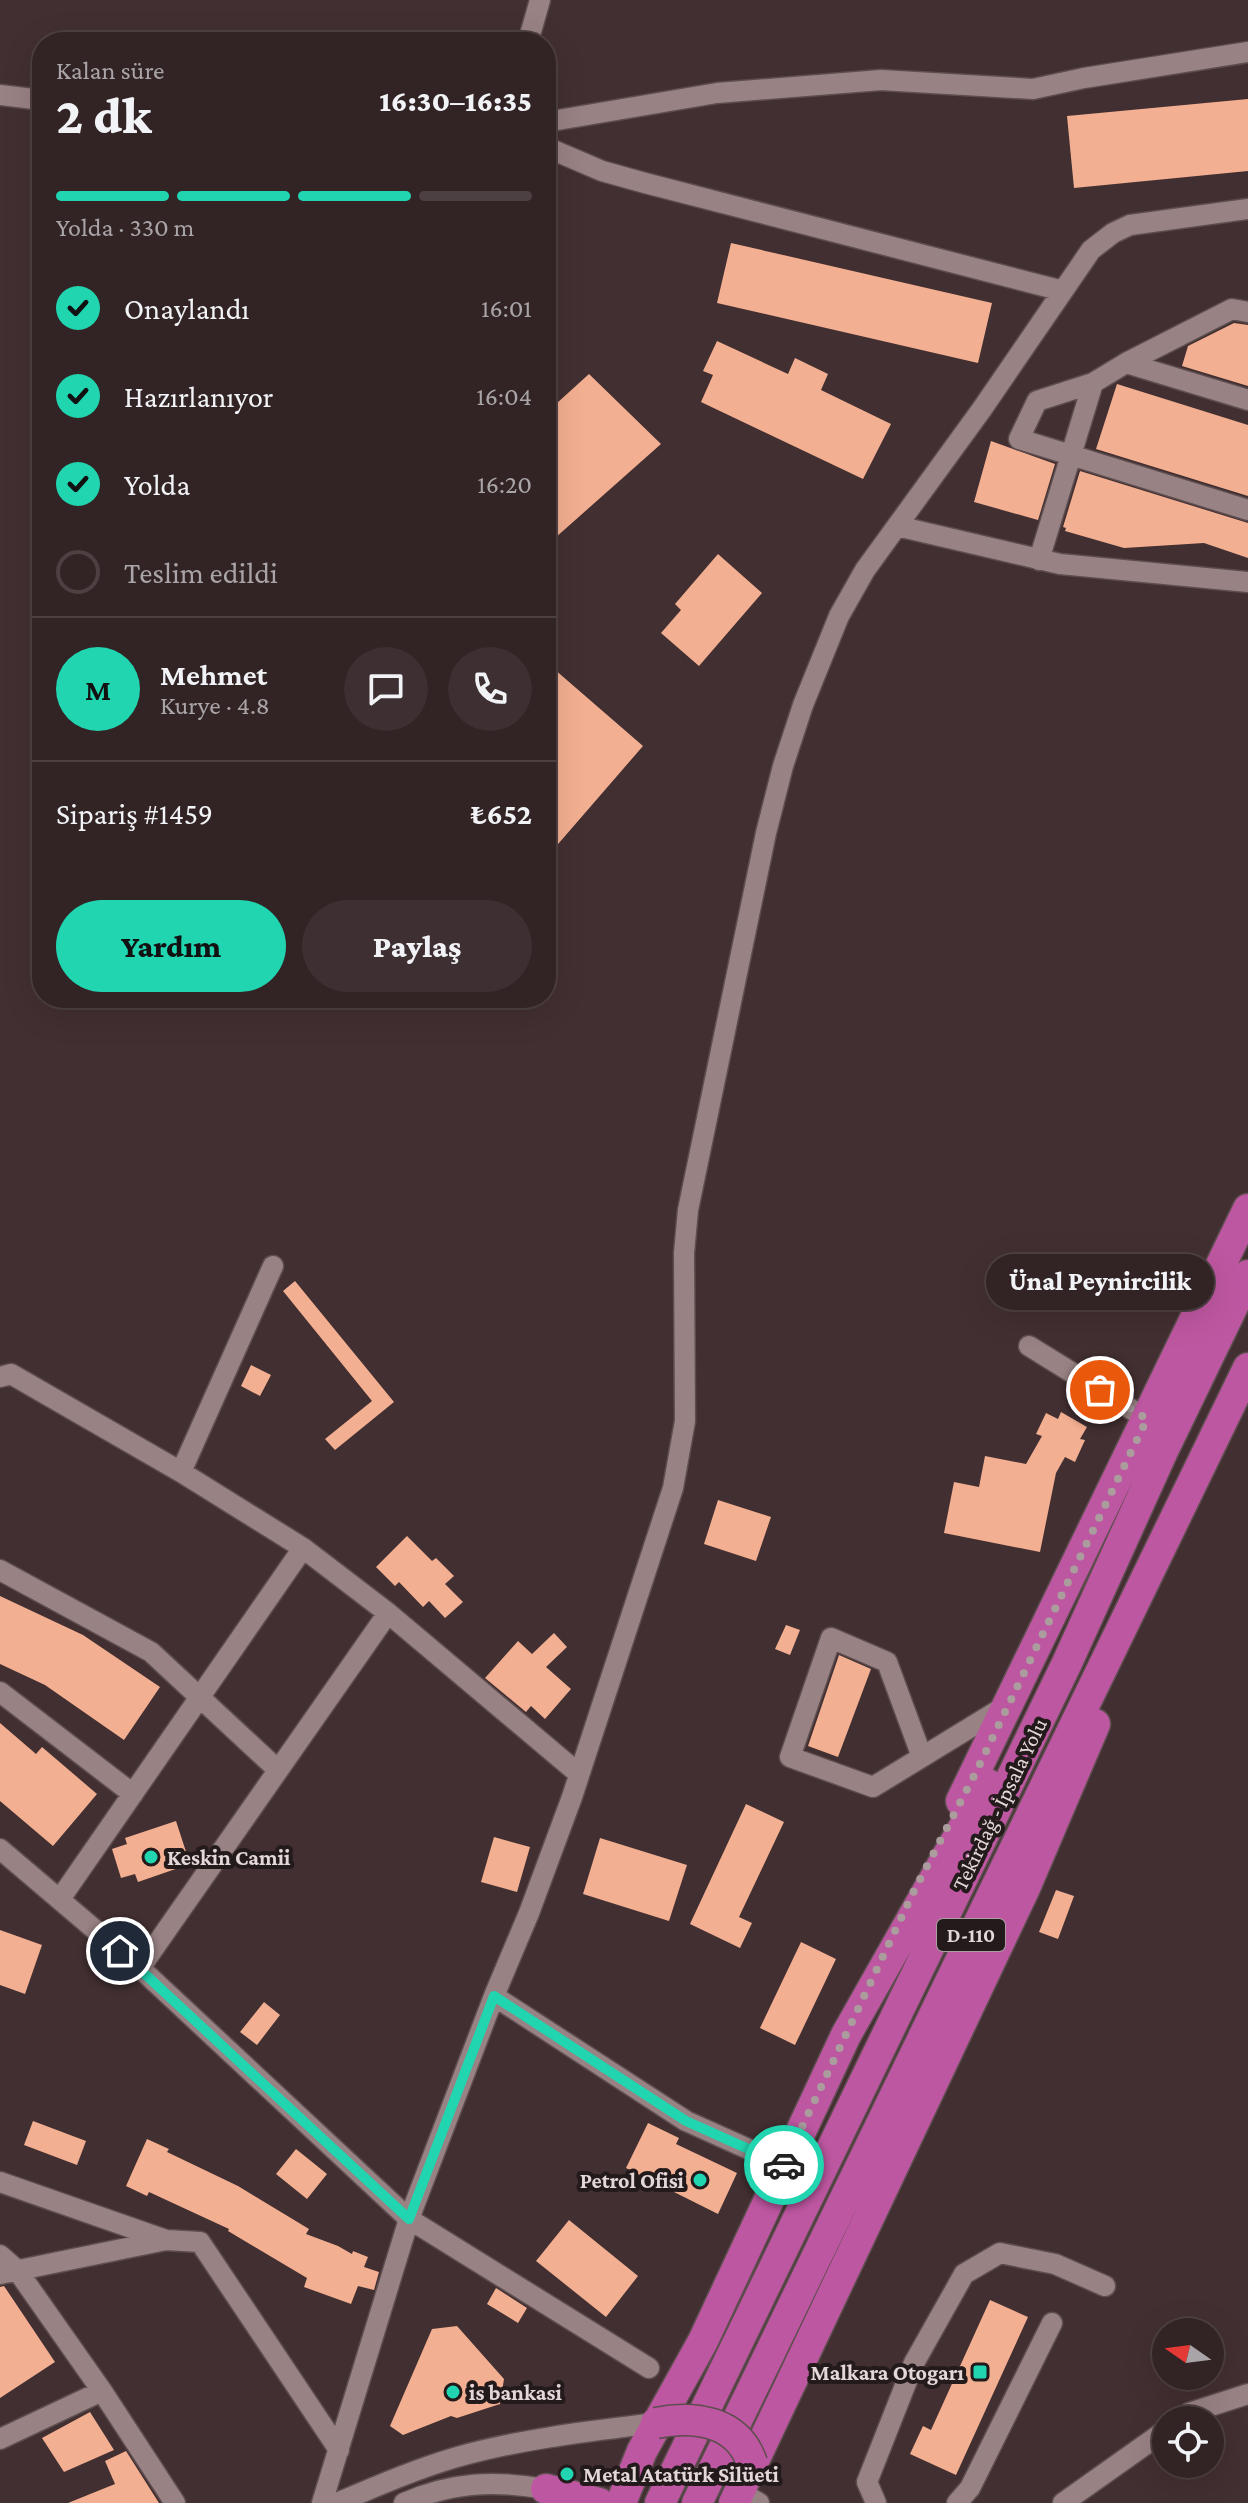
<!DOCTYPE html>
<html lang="tr">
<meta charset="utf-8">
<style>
body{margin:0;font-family:"Crimson Pro",serif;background:#3d2f32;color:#f1f3f6;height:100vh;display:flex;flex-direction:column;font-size:30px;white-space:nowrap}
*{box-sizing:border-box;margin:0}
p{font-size:26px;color:#a8a4a7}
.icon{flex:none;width:44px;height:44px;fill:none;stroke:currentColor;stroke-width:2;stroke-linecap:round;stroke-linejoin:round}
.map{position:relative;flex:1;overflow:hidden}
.drawer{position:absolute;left:32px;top:32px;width:524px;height:976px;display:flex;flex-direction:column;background:#322325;border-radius:32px;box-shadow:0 8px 32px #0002,0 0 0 2px #4d4042}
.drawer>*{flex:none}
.needle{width:52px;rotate:284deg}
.controls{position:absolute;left:1152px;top:2318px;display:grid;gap:16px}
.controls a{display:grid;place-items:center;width:72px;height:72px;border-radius:50%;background:#322325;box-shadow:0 8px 32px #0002,0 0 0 2px #4d4042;font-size:40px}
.pin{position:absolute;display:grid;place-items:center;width:68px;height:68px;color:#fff;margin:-34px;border:4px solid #fff;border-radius:50%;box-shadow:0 2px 8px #0007}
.courier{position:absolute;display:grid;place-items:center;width:80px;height:80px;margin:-40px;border:6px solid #20d5b0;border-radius:50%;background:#fff;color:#222;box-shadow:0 2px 10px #0007}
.bubble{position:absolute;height:56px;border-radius:28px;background:#322325;box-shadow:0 8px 32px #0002,0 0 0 2px #4d4042;font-size:26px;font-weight:800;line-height:56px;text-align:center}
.headline em{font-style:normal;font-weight:800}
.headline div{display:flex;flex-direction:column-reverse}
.headline{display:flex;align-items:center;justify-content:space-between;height:136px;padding:0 24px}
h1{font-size:52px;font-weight:800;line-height:60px}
.bar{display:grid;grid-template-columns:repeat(4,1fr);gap:12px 8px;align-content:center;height:96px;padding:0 24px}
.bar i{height:10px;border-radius:6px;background:#4d4042}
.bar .selected{background:#20d5b0}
.bar p{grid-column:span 4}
.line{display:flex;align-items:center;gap:20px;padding:0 24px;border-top:2px solid #4d4042}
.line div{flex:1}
.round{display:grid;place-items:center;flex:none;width:84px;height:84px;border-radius:42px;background:#3d2f32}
ol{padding:0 24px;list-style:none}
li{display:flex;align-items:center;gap:24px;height:88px}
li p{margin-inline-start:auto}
li .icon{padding:8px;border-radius:50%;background:#20d5b0;color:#111;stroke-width:4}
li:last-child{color:#a8a4a7}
li i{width:44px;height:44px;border:4px solid #4d4042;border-radius:50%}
.cta{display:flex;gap:16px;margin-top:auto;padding:16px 24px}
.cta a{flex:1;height:92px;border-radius:48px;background:#20d5b0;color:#111;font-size:32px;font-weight:800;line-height:92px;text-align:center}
.cta a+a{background:#3d2f32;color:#f1f3f6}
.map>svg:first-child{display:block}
</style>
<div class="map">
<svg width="1248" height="2503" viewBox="0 0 1248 2503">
<rect width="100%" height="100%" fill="#422f31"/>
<!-- building -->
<path fill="#f3af91" d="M1248,99V171L1074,188L1067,116Z
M731,243L992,303L978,363L717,303Z
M1234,323L1248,325V386L1182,366L1188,346Z
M717,341L788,374L795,358L828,374L821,390L891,424L863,479L701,402L713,375L703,371Z
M589,374L661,444L546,546V413Z
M1117,384L1248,425V496L1096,449Z
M991,441L1055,464L1038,520L974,502Z
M1080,471L1248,523V558L1204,543L1124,548L1065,531L1066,528L1063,527Z
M718,554L762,593L699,666L661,633L681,610L675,604Z
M546,662L643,746L546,858Z
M295,1281L394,1402L335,1450L325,1439L372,1401L283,1291Z
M251,1365L271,1375L260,1396L241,1386Z
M1061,1412L1087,1427L1080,1439L1085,1440L1075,1462L1065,1457L1056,1473L1040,1552L944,1533L954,1482L979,1487L985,1456L1026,1464L1042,1436L1036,1434L1046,1413L1058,1419Z
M718,1500L771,1517L756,1561L704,1544Z
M407,1536L432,1561L436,1558L454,1576L445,1584L463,1602L445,1618L429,1601L423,1607L399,1582L395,1586L376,1567Z
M0,1596L83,1635L160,1687L124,1740L45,1685L0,1664Z
M786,1625L800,1630L790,1655L775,1649Z
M554,1633L567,1647L546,1667L571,1689L545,1719L531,1706L526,1712L485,1678L518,1641L532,1654Z
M839,1655L871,1669L838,1757L808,1746Z
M0,1723L36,1754L42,1747L97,1794L53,1846L0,1801Z
M746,1804L784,1822L739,1917L752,1923L740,1948L690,1924Z
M176,1821L190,1864L138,1882L135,1874L121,1878L112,1849L127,1844L125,1838Z
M494,1837L530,1847L517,1892L481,1882Z
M600,1838L687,1865L669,1921L583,1894Z
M1056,1890L1074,1896L1058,1939L1039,1932Z
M0,1930L42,1945L25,1994L0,1985Z
M801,1942L836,1959L795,2045L760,2028Z
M264,2002L280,2015L257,2045L240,2032Z
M33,2121L86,2141L77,2165L24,2145Z
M648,2123L679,2138L676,2144L737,2173L718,2214L626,2168Z
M147,2139L169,2149L167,2152L238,2186L309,2229L306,2234L338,2246L352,2254L353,2251L368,2257L364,2267L379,2272L374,2290L358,2286L351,2304L304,2287L307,2278L228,2231L229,2229L149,2192L147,2196L126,2186Z
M296,2149L327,2174L307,2199L276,2174Z
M569,2220L638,2276L606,2317L536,2261Z
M4,2286L55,2362L0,2398V2287Z
M496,2288L527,2308L518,2323L487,2304Z
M990,2300L1028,2317L956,2475L910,2454L923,2426L931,2430Z
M457,2326L504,2379L500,2404L457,2418L451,2416L403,2435L390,2426L432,2329Z
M90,2412L114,2450L64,2472L42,2438Z
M126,2451L159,2503H68L115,2484L105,2461Z"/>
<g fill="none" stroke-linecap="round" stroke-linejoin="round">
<defs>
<path id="minor" d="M528,42L540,0
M0,95L42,100
M546,122L717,93L881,80L1033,89L1084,78L1248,52
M546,147L602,171L645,183L1063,291
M1248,312L1232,309L1126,363L1093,383L1037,401L1019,439L1248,510
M1126,363L1248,400
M897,526L1060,564L1248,582
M1039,560L1093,383
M1029,1346L1147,1419
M0,1377L11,1374L181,1472L303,1548L388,1613L579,1774
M181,1472L273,1266
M0,1570L151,1652L278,1770
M0,1692L133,1794
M922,1757L887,1662L831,1638L790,1757L873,1787L1007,1705
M0,1849L140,1968L409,2219L649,2368
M60,1899L303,1548
M140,1968L388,1613
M494,1996L686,2121L784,2165
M0,2182L166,2240
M0,2255L17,2270L102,2391L175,2503
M0,2274L166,2240L200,2242L339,2450
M1180,2420L1189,2413L1248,2394
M0,2439L102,2391
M740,2492L759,2503
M322,2503L409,2219L494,1996L529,1913L572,1797L673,1488L685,1421L684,1253L688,1210L766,833L783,766L803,705L839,616L865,570L982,409L1091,250L1113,233L1130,225L1248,209
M337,2503C377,2486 416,2469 457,2457C520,2439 591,2431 656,2423
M404,2503C452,2482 494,2480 546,2489
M876,2503L867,2482L914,2363L964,2274L1000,2253L1055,2264L1105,2286
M957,2503L970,2488L1052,2323
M1063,2503L1166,2430"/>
<path id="highway" d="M961,1801L1248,1209
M546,2489L599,2503
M621,2503L642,2451L703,2341L846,2035L988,1784
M660,2503L1067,1663L1162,1453L1248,1275
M697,2503L1248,1368
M734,2503L1025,1888L1095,1724"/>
</defs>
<!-- minor casing -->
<use href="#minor" stroke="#5d4d4e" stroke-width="23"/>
<!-- highway casing -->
<use href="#highway" stroke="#5d4d4e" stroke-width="33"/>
<!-- minor -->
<use href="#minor" stroke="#998284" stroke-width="20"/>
<!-- highway -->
<use href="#highway" stroke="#be57a1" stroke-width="30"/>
<defs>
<path id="highway-bridge" d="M656,2423C695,2415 738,2421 752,2463"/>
</defs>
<!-- highway-bridge casing -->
<use href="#highway-bridge" stroke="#5d4d4e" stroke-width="33" stroke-linecap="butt"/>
<!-- highway-bridge -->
<use href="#highway-bridge" stroke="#be57a1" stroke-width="30"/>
</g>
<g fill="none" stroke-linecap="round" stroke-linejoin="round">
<!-- done -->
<path stroke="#ab9c9e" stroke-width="8" stroke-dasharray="0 14.4" d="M784,2165L914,1891L975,1774L1147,1419L1100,1390"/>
<!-- route -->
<path stroke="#20d5b0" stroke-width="10" d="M120,1951L409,2219L494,1996L686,2121L784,2165"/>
</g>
<!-- markers -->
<g fill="#20d5b0" stroke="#231a1b" stroke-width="3">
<circle cx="151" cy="1857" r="8"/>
<circle cx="700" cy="2180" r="8"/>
<rect x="972" y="2364" width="16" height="16" rx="4"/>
<circle cx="453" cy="2392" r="8"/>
<circle cx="567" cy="2474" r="8"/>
</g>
<g text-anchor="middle" stroke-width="8" stroke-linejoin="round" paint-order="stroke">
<!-- shield labels -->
<rect fill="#231a1b" stroke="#aa9e9f" stroke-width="2" x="937" y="1919" width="68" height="32" rx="6"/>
<g font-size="20" font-weight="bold" fill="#e4d7d8">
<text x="971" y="1942">D-110</text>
</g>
<!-- street labels -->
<g font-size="22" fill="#e4d7d8" stroke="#231a1b">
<text transform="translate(999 1804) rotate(-64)" y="8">Tekirdağ - İpsala Yolu</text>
</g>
<!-- poi labels -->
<g font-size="22" font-weight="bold" fill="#e4d7d8" stroke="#231a1b" text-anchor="start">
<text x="167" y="1865">Keskin Camii</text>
<text x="684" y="2188" text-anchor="end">Petrol Ofisi</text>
<text x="964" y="2380" text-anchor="end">Malkara Otogarı</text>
<text x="469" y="2400">is bankasi</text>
<text x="583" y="2482">Metal Atatürk Silüeti</text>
</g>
</g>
</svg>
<div class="controls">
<a><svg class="needle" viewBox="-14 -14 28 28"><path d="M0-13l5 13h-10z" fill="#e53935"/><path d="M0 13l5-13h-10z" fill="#a8a4a7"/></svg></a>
<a><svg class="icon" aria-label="locate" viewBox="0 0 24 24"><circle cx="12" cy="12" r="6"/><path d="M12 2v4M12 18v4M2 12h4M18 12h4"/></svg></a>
</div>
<div class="pin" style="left:1100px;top:1390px;background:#ea580c"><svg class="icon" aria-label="bag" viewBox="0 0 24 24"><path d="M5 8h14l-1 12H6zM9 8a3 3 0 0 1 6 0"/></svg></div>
<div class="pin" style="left:120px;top:1951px;background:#1f2937"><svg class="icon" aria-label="home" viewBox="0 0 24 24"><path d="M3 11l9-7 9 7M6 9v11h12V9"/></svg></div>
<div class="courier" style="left:784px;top:2165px"><svg class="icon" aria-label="car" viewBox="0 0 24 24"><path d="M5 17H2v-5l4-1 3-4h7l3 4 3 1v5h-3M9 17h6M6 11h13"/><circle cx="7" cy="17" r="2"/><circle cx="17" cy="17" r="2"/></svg></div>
<div class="bubble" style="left:986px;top:1254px;width:228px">Ünal Peynircilik</div>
<section class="drawer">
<div class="headline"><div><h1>2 dk</h1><p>Kalan süre</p></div><em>16:30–16:35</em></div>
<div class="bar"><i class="selected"></i><i class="selected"></i><i class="selected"></i><i></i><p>Yolda · 330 m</p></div>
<ol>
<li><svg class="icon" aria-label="check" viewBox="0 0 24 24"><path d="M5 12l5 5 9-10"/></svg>Onaylandı<p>16:01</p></li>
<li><svg class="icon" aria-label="check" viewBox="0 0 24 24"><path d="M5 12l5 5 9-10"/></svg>Hazırlanıyor<p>16:04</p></li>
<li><svg class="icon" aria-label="check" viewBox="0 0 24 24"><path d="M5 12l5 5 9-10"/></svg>Yolda<p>16:20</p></li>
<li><i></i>Teslim edildi</li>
</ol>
<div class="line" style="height:144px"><b class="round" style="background:#20d5b0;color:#111">M</b><div><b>Mehmet</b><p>Kurye · 4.8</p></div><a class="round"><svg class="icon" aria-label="chat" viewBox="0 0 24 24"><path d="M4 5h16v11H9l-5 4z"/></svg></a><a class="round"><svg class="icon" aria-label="phone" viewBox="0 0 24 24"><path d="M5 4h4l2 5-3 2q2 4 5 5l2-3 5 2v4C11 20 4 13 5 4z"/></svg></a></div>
<div class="line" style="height:104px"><div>Sipariş #1459</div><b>₺652</b></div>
<div class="cta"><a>Yardım</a><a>Paylaş</a></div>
</section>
</div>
